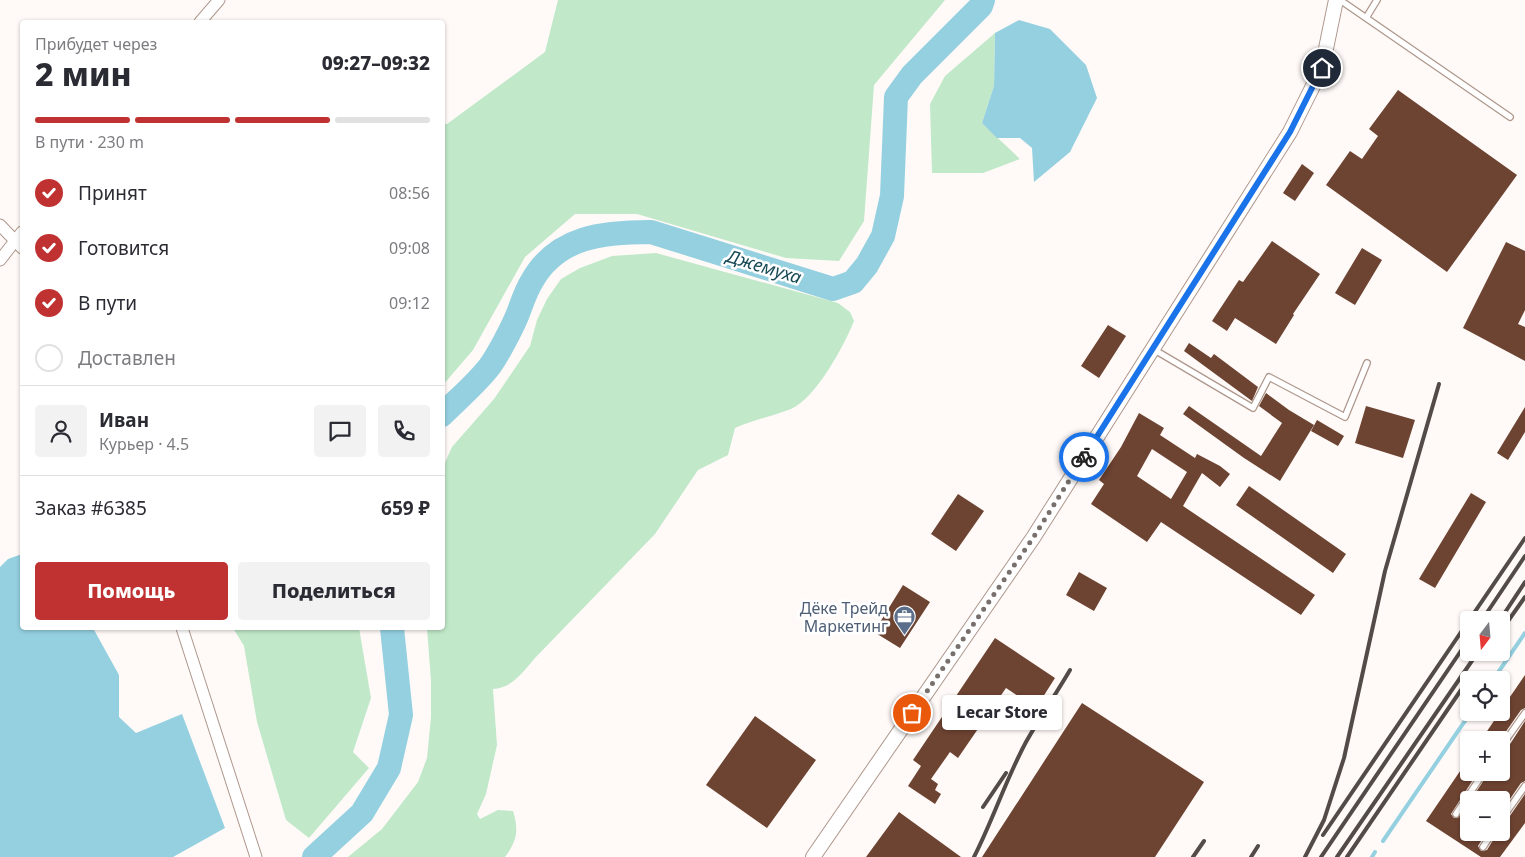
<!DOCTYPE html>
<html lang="ru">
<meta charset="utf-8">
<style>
body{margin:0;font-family:"Noto Sans",sans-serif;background:#f2f2f3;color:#2b2b33;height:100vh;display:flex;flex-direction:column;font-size:19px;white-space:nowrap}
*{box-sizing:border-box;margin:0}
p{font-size:16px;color:#7c7c81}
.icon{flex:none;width:28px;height:28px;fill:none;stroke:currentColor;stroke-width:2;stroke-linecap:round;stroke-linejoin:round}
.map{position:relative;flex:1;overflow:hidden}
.drawer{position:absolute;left:20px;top:20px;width:425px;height:610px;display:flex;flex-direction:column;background:#fff;border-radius:5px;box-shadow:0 1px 4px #0004}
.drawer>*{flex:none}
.needle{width:32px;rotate:196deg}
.controls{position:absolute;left:1460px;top:611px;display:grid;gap:10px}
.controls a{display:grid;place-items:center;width:50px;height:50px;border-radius:5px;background:#fff;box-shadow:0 1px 4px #0004;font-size:25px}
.pin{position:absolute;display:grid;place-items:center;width:42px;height:42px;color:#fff;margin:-21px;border:2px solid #fff;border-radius:50%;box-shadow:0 1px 5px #0007}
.courier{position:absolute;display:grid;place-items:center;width:50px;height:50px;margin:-25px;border:4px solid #1a73e8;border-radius:50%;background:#fff;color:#222;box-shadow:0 1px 6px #0007}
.bubble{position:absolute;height:35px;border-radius:5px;background:#fff;box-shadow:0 1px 4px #0004;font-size:16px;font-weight:800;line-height:35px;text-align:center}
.headline em{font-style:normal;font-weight:800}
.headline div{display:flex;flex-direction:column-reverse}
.headline{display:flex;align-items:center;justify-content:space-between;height:85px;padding:0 15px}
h1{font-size:32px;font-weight:800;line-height:38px}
.bar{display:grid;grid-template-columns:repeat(4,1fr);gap:8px 5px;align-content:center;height:60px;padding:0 15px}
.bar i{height:6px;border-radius:4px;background:#e1e1e2}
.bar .on{background:#c03232}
.bar p{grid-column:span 4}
.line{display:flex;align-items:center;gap:12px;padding:0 15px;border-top:1px solid #e1e1e2}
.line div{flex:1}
.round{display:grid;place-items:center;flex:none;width:52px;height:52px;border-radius:5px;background:#f2f2f3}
ol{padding:0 15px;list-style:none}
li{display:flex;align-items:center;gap:15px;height:55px}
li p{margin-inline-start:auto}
li .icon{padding:5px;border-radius:50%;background:#c03232;color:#fff;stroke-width:4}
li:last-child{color:#7c7c81}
li i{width:28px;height:28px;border:2px solid #e1e1e2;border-radius:50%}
.button{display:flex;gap:10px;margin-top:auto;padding:10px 15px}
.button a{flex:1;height:58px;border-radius:5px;background:#c03232;color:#fff;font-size:20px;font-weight:800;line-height:58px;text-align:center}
.button a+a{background:#f2f2f3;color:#2b2b33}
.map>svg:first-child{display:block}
</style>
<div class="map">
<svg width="1525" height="857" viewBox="0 0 1525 857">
<rect width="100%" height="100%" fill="#fffaf7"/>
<!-- green -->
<path fill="#c0e8c9" d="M558,0H945L874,85L864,221L839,261L786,258L637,214H575L525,257L473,350L443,385V124H447L545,52Z
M995,33L994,86L982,123L1020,159L983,173H932L930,104L945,76Z
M656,253L838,303L850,312L854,321C844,346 816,398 791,409C773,416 753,420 735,428L728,455L698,470L655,534L535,658C523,672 512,688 493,689L497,745L486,794L477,814L480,819L498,810L513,811C519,830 517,841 505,857H348L382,829L418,782L427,758L431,717V681L427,628H442L443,467L452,447L494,399L530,346L537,320L547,299L561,279L580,268L612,256Z
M233,628H359L371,698L353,752L369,768L309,838L286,820L257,722L244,646Z"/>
<!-- water -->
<path fill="#95d0e0" d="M1019,20L1050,29L1086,65L1097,98L1070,152L1034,182L1032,148L1020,138H997L982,123L994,86L995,33Z
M22,554V628H93L119,675V717L136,733L182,714L225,828L173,857H0V567L8,559Z"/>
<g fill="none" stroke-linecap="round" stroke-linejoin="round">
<!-- stream -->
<path stroke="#95d0e0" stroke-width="4" d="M1493,680L1525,633
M1383,841L1471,712
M1372,857L1375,852"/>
<!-- river -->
<path stroke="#95d0e0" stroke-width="24" d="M442,415C458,399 476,384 490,366C499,353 511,330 517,316C522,304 525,292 532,281C557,236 604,232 651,232L833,289L853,282L867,265L883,236L892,196L896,97L912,75L981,6L983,0
M314,857L362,813L389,768L401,715L392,628"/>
</g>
<!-- building -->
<path fill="#6d4332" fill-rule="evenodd" d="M1398,90L1517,175L1447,272L1326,185L1350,151L1362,159L1378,136L1369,129Z
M1302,164L1314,173L1295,201L1283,193Z
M1272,241L1320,274L1293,314L1294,315L1276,344L1235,318L1227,331L1212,321L1239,280L1243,282Z
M1506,242L1525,251V310L1518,324L1525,327V361L1463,328Z
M1362,248L1382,260L1355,305L1335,293Z
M1108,325L1126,336L1099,378L1081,366Z
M1189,343L1211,358L1214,354L1258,387L1252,401L1184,351Z
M1266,393L1289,410L1314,425L1280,481L1244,458L1183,414L1189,406L1261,456L1282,423L1259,406Z
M1366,406L1415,420L1403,458L1355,443Z
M1525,407V432L1508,460L1497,453Z
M1139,413L1164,428L1160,435L1195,458L1197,454L1220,466L1230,474L1220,487L1202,473L1183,506L1315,595L1301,615L1161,522L1147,542L1091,504L1104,484L1099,480L1121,447ZM1152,449L1187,472L1171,499L1137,476Z
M1317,420L1344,436L1338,446L1311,431Z
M1249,486L1346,554L1333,573L1236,505Z
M1471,493L1486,502L1435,588L1419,579Z
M958,494L984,511L956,551L931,534Z
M1079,572L1107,588L1094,611L1066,595Z
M903,585L930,602L900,648L874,632Z
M995,638L1055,678L1036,708L1006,688L958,758L950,752L931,779L938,784L935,790L941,794L935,804L908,786L921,766L913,760Z
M1525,675V708L1521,710L1500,740H1481L1500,712H1501V710Z
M1082,703L1204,782L1155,857H982Z
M755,716L816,760L767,828L706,785Z
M1525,721V781L1521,783L1501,812V800H1471L1489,772H1501V758Z
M1469,758V772H1478L1451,814L1454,818H1458L1469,803V832H1487L1478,846L1481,851L1487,850L1498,832H1501V825L1505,823L1525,794V823L1500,857H1481L1426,821Z
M899,812L961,857H866Z"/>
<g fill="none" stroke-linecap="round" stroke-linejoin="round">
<defs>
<path id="service" d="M1340,0L1510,117
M1366,18L1377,0
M1153,349L1253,408L1269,377L1345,417L1367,363
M1501,747L1525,713
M1456,814L1484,772
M1501,820L1525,786
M1483,847L1493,832"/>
<path id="minor" d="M200,22L219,0
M0,225L22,248
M0,260L22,232
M182,628L256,857"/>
<path id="tertiary" d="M813,857L1033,538L1290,132L1322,68L1336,0"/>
</defs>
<!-- service casing -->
<use href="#service" stroke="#ae978c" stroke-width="8"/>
<!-- minor casing -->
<use href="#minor" stroke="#ae978c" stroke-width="13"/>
<!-- tertiary casing -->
<use href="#tertiary" stroke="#ae978c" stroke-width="16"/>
<!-- service -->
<use href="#service" stroke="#fff" stroke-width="5.5"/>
<!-- minor -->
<use href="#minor" stroke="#fff" stroke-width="11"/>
<!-- tertiary -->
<use href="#tertiary" stroke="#fff" stroke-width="14"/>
<!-- rail -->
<path stroke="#534b47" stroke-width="4" d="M1482,620L1525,556
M1500,620L1525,582
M1501,631L1525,597
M983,807L1006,773
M1323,835L1525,538
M974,857C993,820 1006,779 1026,742C1040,717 1056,694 1070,670
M1193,857L1204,841
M1251,857L1258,846
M1305,857L1324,820L1344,758L1385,571L1439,384
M1321,857L1469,639
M1337,857L1478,652
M1347,857L1461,690"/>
</g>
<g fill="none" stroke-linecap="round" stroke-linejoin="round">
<!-- done -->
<path stroke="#77706c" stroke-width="5" stroke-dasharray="0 9" d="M912,713L1033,538L1084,457"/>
<!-- route -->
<path stroke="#1a73e8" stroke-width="6" d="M1084,457L1290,132L1322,68"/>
</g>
<!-- icons -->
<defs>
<symbol id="office-pin" viewBox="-11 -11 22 30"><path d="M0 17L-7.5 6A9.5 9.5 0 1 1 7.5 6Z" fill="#5c6f8a" stroke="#fff"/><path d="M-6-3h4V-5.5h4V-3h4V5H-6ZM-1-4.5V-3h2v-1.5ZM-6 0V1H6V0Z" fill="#fff"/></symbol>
</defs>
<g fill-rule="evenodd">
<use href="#office-pin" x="892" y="604" width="25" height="34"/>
</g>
<g text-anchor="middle" stroke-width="5" stroke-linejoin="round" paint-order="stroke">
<!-- service labels -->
<g font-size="16" fill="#4e5e75" stroke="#fff" text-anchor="end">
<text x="888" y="614">Дёке Трейд<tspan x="888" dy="18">Маркетинг</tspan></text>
</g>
<!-- water labels -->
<g font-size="18" font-style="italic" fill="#174a56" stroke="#fff">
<text transform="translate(764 267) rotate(17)" y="6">Джемуха</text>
</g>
</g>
</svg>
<div class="controls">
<a><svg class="needle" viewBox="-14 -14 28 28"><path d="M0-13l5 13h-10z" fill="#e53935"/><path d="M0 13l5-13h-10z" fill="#7c7c81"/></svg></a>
<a><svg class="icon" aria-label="locate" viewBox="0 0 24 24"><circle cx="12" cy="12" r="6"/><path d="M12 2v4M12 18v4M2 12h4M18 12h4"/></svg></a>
<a>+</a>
<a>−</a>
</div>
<div class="pin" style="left:912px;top:713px;background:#ea580c"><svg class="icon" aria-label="bag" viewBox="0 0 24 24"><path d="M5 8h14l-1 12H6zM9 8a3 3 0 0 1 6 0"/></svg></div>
<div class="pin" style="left:1322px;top:68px;background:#1f2937"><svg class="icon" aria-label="home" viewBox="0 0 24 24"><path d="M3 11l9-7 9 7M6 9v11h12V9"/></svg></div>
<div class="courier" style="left:1084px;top:457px"><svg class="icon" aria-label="bike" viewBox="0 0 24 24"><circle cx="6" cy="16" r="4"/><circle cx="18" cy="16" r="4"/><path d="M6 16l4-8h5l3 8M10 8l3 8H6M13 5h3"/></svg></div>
<div class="bubble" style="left:942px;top:695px;width:120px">Lecar Store</div>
<section class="drawer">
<div class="headline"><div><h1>2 мин</h1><p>Прибудет через</p></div><em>09:27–09:32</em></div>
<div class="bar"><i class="on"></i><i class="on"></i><i class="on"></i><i></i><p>В пути · 230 m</p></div>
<ol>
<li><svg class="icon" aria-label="check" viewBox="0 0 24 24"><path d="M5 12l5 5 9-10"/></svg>Принят<p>08:56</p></li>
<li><svg class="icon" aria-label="check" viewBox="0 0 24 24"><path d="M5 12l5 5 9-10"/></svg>Готовится<p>09:08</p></li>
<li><svg class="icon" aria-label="check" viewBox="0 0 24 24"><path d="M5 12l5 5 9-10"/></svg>В пути<p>09:12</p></li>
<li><i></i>Доставлен</li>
</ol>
<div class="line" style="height:90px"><a class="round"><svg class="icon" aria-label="person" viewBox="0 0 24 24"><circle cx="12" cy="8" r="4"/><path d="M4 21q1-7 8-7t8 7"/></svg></a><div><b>Иван</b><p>Курьер · 4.5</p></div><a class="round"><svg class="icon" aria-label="chat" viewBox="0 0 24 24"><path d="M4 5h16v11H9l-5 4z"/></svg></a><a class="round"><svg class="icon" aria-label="phone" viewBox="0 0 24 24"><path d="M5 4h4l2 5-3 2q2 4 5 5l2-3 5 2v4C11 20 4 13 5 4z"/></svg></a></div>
<div class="line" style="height:65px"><div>Заказ #6385</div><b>659 ₽</b></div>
<div class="button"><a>Помощь</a><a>Поделиться</a></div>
</section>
</div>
